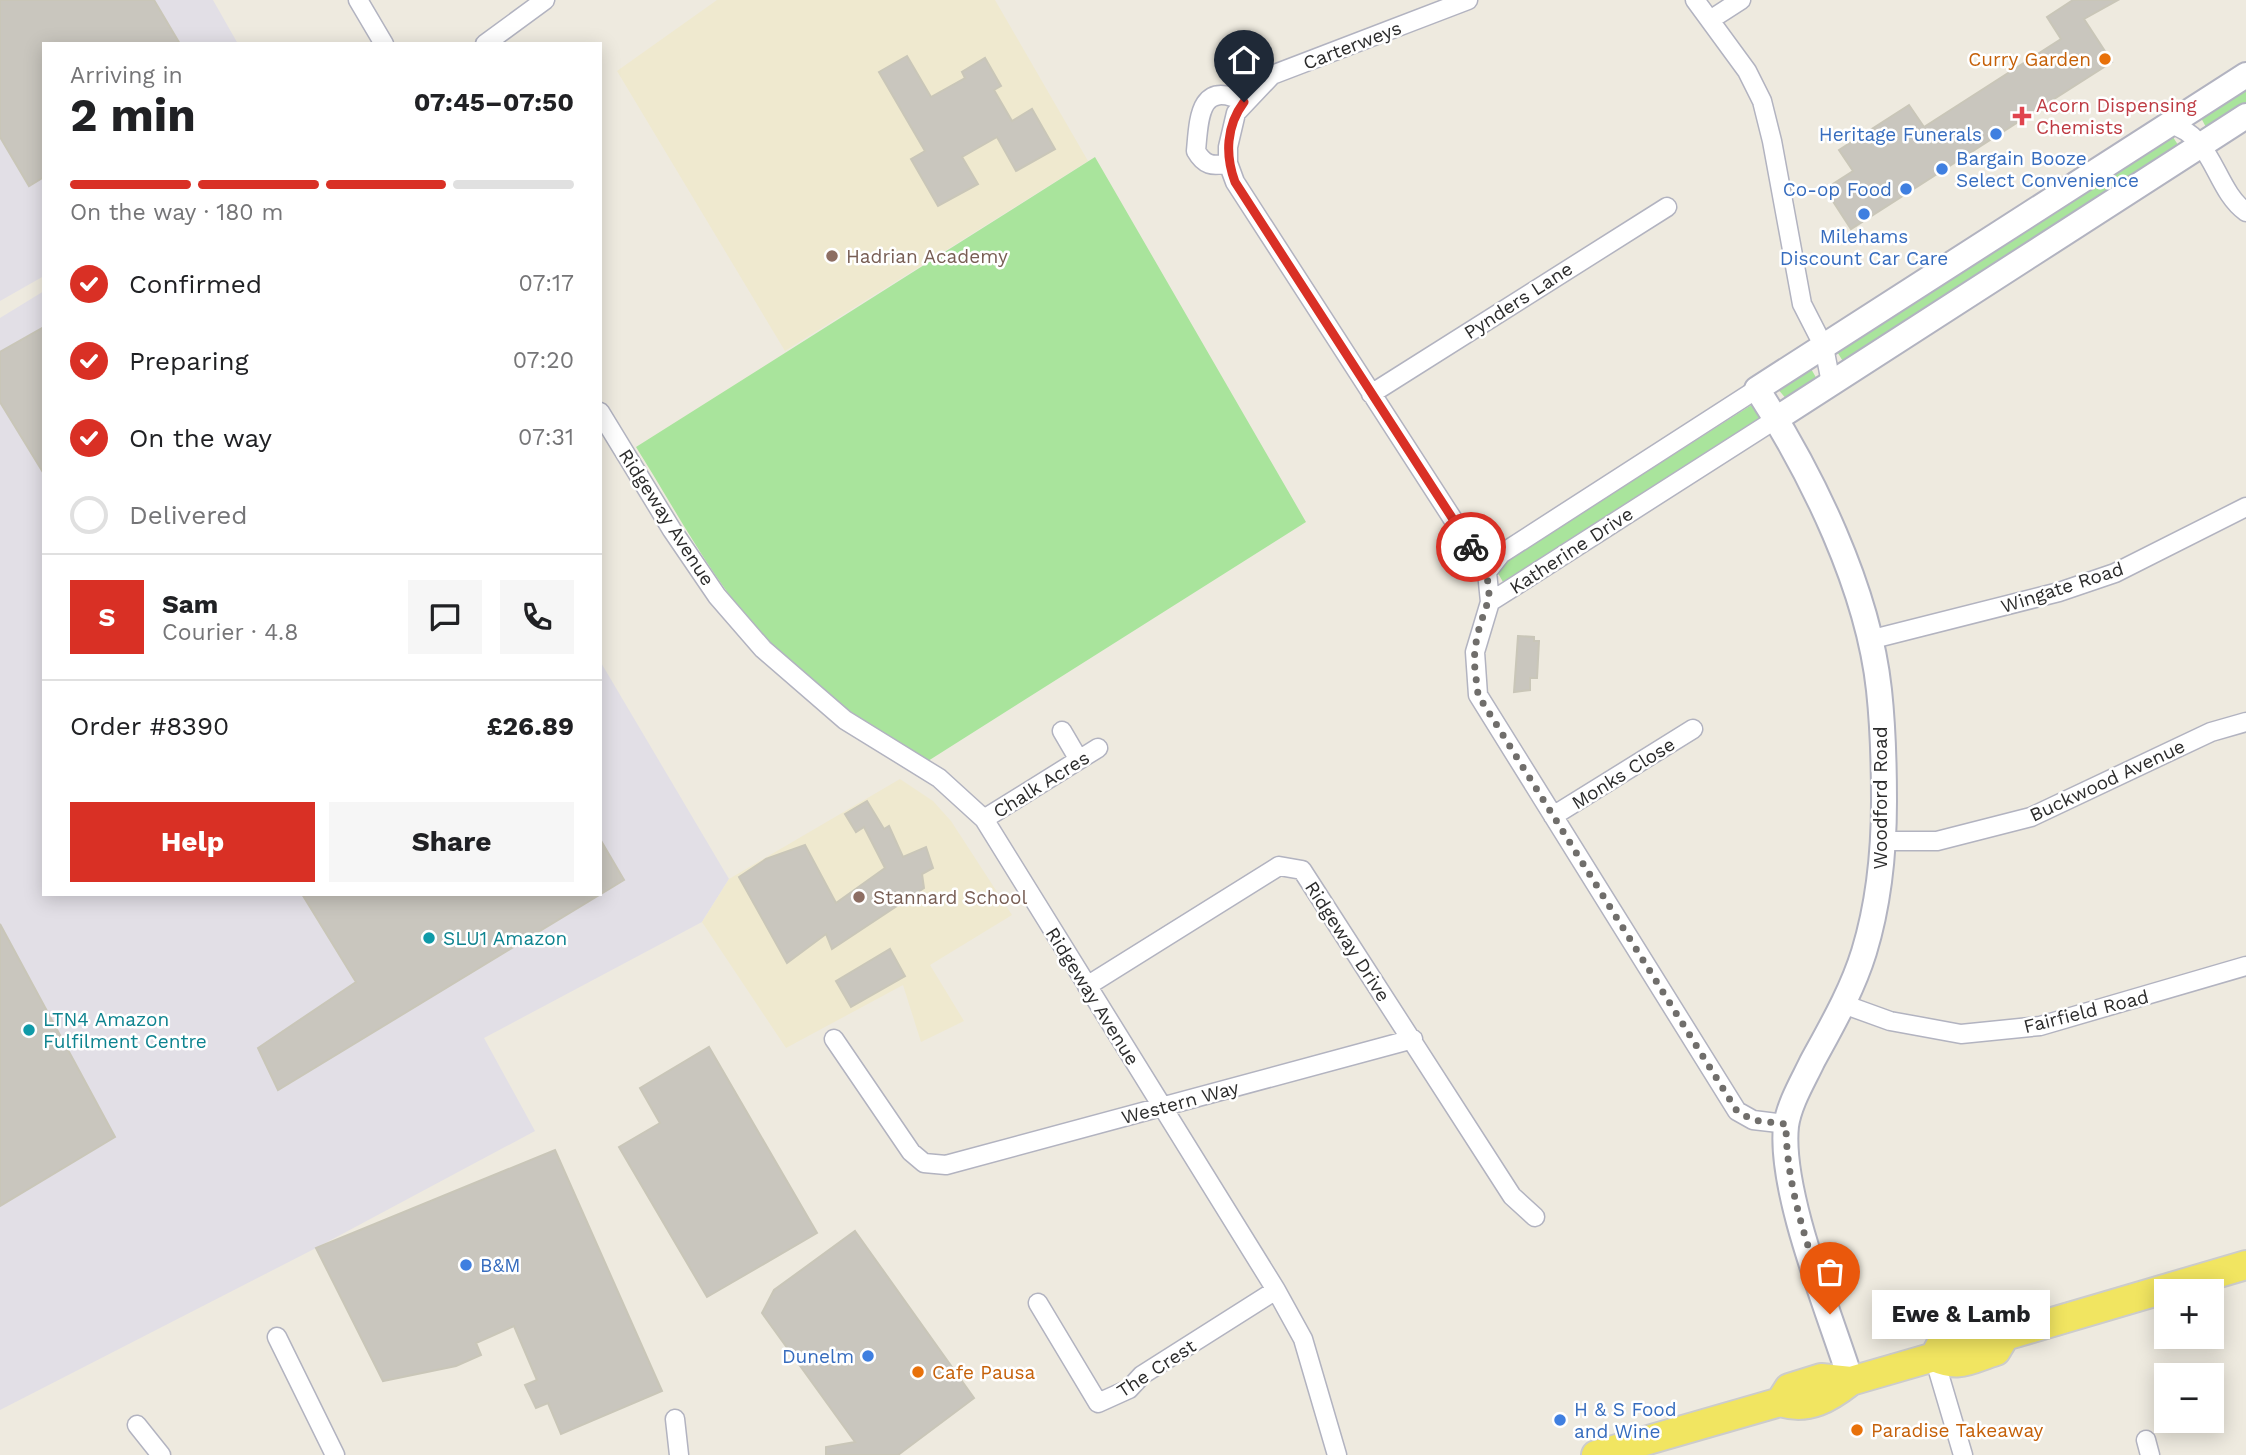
<!DOCTYPE html>
<meta charset="utf-8">
<style>
body{margin:0;font-family:"Work Sans",sans-serif;background:#f6f6f6;color:#202124;height:100vh;display:flex;flex-direction:column;font-size:26px;white-space:nowrap}
*{box-sizing:border-box;margin:0}
p{font-size:23px;color:#757577}
.icon{flex:none;width:38px;height:38px;fill:none;stroke:currentColor;stroke-width:2;stroke-linecap:round;stroke-linejoin:round}
.map{position:relative;flex:1;overflow:hidden}
.sheet{position:absolute;left:42px;top:42px;width:560px;height:854px;display:flex;flex-direction:column;background:#fff;border-radius:0px;box-shadow:0 4px 18px #0003}
.sheet>*{flex:none}
.controls{position:absolute;left:2154px;top:1279px;display:grid;gap:14px}
.controls a{display:grid;place-items:center;width:70px;height:70px;border-radius:0px;background:#fff;box-shadow:0 4px 18px #0003;font-size:35px}
.pin{position:absolute;display:grid;place-items:center;width:60px;height:60px;color:#fff;margin:-72px -30px;border-radius:50% 50% 50% 0;rotate:-45deg;box-shadow:0 0 7px #0007}
.pin .icon{rotate:45deg}
.courier{position:absolute;display:grid;place-items:center;width:70px;height:70px;margin:-35px;border:5px solid #d93025;border-radius:50%;background:#fff;color:#222;box-shadow:0 2px 9px #0007}
.bubble{position:absolute;height:49px;border-radius:0px;background:#fff;box-shadow:0 4px 18px #0003;font-size:23px;font-weight:700;line-height:49px;text-align:center}
.overview em{font-style:normal;font-weight:700}
.overview div{display:flex;flex-direction:column-reverse}
.overview{display:flex;align-items:center;justify-content:space-between;height:119px;padding:0 28px}
h1{font-size:46px;font-weight:700;line-height:52px}
.bar{display:grid;grid-template-columns:repeat(4,1fr);gap:10px 7px;align-content:center;height:84px;padding:0 28px}
.bar i{height:9px;border-radius:5px;background:#e0e0e0}
.bar .selected{background:#d93025}
.bar p{grid-column:span 4}
.line{display:flex;align-items:center;gap:18px;padding:0 28px;border-top:2px solid #e0e0e0}
.line div{flex:1}
.round{display:grid;place-items:center;flex:none;width:74px;height:74px;border-radius:0px;background:#f6f6f6}
ol{padding:0 28px;list-style:none}
li{display:flex;align-items:center;gap:21px;height:77px}
li p{margin-inline-start:auto}
li .icon{padding:7px;border-radius:50%;background:#d93025;color:#fff;stroke-width:4}
li:last-child{color:#757577}
li i{width:38px;height:38px;border:4px solid #e0e0e0;border-radius:50%}
.action{display:flex;gap:14px;margin-top:auto;padding:14px 28px}
.action a{flex:1;height:80px;border-radius:0px;background:#d93025;color:#fff;font-size:28px;font-weight:700;line-height:80px;text-align:center}
.action a+a{background:#f6f6f6;color:#202124}
.map>svg:first-child{display:block}
</style>
<div class="map">
<svg width="2246" height="1455" viewBox="0 0 2246 1455">
<rect width="100%" height="100%" fill="#eeeadf"/>
<!-- industrial -->
<path fill="#e2dfe6" d="M0,0H213L238,44H44V276L0,301Z
M44,291V894H600V661L729,879L702,922L484,1038L535,1131L316,1248L0,1410V318Z"/>
<!-- education -->
<path fill="#efe9cf" d="M717,0H995L1088,161L785,351L617,71Z
M900,779L933,801L951,821L1012,915L930,965L964,1021L921,1042L903,985L786,1048L702,922L729,879Z"/>
<!-- green -->
<path fill="#a9e49c" d="M2246,86V105L2207,129L2200,116Z
M2171,134L2180,148L1844,363L1836,350Z
M1095,157L1306,522L928,761C874,728 823,696 778,652C719,594 679,515 636,447Z
M1810,367L1818,381L1788,401L1777,388Z
M1753,404L1762,417L1503,582L1495,568Z"/>
<!-- building -->
<path fill="#c9c6be" stroke="#c9c6b8" stroke-width="2" d="M0,0H154L180,44H44V177L29,186L0,137Z
M2073,0H2118L2084,19L2112,62L1851,229L1825,189L1853,171L1839,150L1909,105L1924,127L2061,39L2047,17Z
M907,56L931,97L965,78L962,72L985,58L1001,86L994,90L1012,121L1032,109L1055,149L1016,171L997,137L962,157L978,184L938,206L911,159L925,151L879,72Z
M44,327V474L0,402V352Z
M1518,636L1534,637V641H1539L1537,678H1530V690L1514,692Z
M867,801L884,829L889,826L903,857L926,847L933,868L922,874L924,888L832,949L826,934L787,963L739,877L766,859L805,845L836,903L885,868L864,827L856,832L845,814Z
M600,839L624,880L278,1090L258,1048L356,982L302,894H600Z
M0,924L115,1137L0,1206Z
M890,949L905,976L851,1007L836,981Z
M709,1047L817,1233L707,1297L619,1147L660,1123L640,1088Z
M555,1150L662,1391L561,1434L548,1403L536,1408L525,1385L537,1380L514,1326L476,1343L481,1355L456,1366L383,1381L316,1248Z
M855,1231L974,1398L898,1455H826V1447L855,1442L762,1313L774,1290Z"/>
<g fill="none" stroke-linecap="round" stroke-linejoin="round">
<defs>
<path id="street" d="M358,0L384,44
M1468,0L1272,75L1236,113L1228,147V163L1235,182L1487,572
M1695,0L1747,71L1762,101L1772,141L1802,304L1824,347L1831,383
M1710,20L1741,0
M485,44L545,0
M2169,124C2214,135 2214,189 2246,212
M1228,163C1212,167 1204,165 1196,151C1199,118 1199,79 1244,102
M1371,394L1667,207
M600,412L672,530L717,596L763,649L845,720L939,778L984,819L1276,1290L1303,1339L1337,1455
M1490,602L1475,652L1478,695L1737,1111L1753,1120L1786,1124
M1490,602L1487,572L1501,554L1757,389
M1490,602L1776,419
M1869,640L2059,592L2115,573L2246,507
M1062,731L1079,760
M1553,816L1693,729
M984,819L1098,748
M1884,841H1937L2031,817L2211,732L2246,722
M1087,986L1279,866L1302,870L1512,1196L1535,1217
M1843,1004L1890,1021L1961,1034L2040,1026L2246,966
M834,1039L911,1152L924,1163L946,1165L1413,1039
M1038,1303L1098,1403L1129,1389L1142,1375L1276,1290
M277,1337L335,1455
M1934,1357L1963,1455
M675,1419L679,1455
M137,1425L161,1455
M2146,1440L2150,1455"/>
<path id="secondary" d="M1776,419L2246,116
M1851,1381C1830,1314 1779,1192 1786,1126C1789,1104 1803,1081 1812,1062C1831,1027 1852,991 1864,952C1879,903 1884,853 1884,801C1884,764 1883,727 1879,690C1868,588 1812,474 1757,389L2246,75"/>
<path id="primary" d="M1934,1357L1943,1341C1967,1333 1981,1326 2005,1336L2246,1265
M1780,1402L1789,1388L1821,1378L1851,1381L1934,1357C1959,1369 1970,1359 1996,1351L2005,1336
M1596,1455L1780,1402C1809,1411 1829,1398 1851,1381"/>
</defs>
<!-- street casing -->
<use href="#street" stroke="#b2b3c0" stroke-width="21"/>
<!-- secondary casing -->
<use href="#secondary" stroke="#b2b3c0" stroke-width="28"/>
<!-- primary casing -->
<use href="#primary" stroke="#ccc" stroke-width="32"/>
<!-- street -->
<use href="#street" stroke="#fff" stroke-width="18"/>
<!-- secondary -->
<use href="#secondary" stroke="#fff" stroke-width="24"/>
<!-- primary -->
<use href="#primary" stroke="#f1e561" stroke-width="28"/>
</g>
<g fill="none" stroke-linecap="round" stroke-linejoin="round">
<!-- done -->
<path stroke="#706e6b" stroke-width="7" stroke-dasharray="0 12.6" d="M1471,547C1506,601 1480,600 1475,651C1473,665 1477,681 1478,695L1737,1111L1753,1120L1786,1124C1786,1190 1810,1251 1830,1314"/>
<!-- route -->
<path stroke="#d93025" stroke-width="9" d="M1244,102C1226,126 1225,155 1235,182L1471,547"/>
</g>
<!-- markers -->
<g fill="#e8710a" stroke="#fff" stroke-width="2.5">
<circle cx="2105" cy="59" r="7"/>
<circle cx="918" cy="1372" r="7"/>
<circle cx="1857" cy="1430" r="7"/>
</g>
<path fill="#e0444e" stroke="#fff" stroke-width="2.5" d="M2018.5 105.5h7v7h7v7h-7v7h-7v-7h-7v-7h7z"/>
<g fill="#3f7fe0" stroke="#fff" stroke-width="2.5">
<circle cx="1996" cy="134" r="7"/>
<circle cx="1942" cy="169" r="7"/>
<circle cx="1906" cy="189" r="7"/>
<circle cx="1864" cy="214" r="7"/>
<circle cx="466" cy="1265" r="7"/>
<circle cx="868" cy="1356" r="7"/>
<circle cx="1560" cy="1420" r="7"/>
</g>
<g fill="#8d6e63" stroke="#fff" stroke-width="2.5">
<circle cx="832" cy="256" r="7"/>
<circle cx="859" cy="897" r="7"/>
</g>
<g fill="#0f9aa8" stroke="#fff" stroke-width="2.5">
<circle cx="429" cy="938" r="7"/>
<circle cx="29" cy="1030" r="7"/>
</g>
<g text-anchor="middle" stroke-width="5" stroke-linejoin="round" paint-order="stroke">
<!-- street labels -->
<g font-size="19" fill="#2c2c2c" stroke="#fff">
<text transform="translate(1352 45) rotate(-21)" y="7">Carterweys</text>
<text transform="translate(1518 300) rotate(-33)" y="7">Pynders Lane</text>
<text transform="translate(667 517) rotate(57)" y="7">Ridgeway Avenue</text>
<text transform="translate(1571 550) rotate(-33)" y="7">Katherine Drive</text>
<text transform="translate(2062 587) rotate(-18)" y="7">Wingate Road</text>
<text transform="translate(1623 773) rotate(-32)" y="7">Monks Close</text>
<text transform="translate(2107 780) rotate(-25)" y="7">Buckwood Avenue</text>
<text transform="translate(1041 784) rotate(-32)" y="7">Chalk Acres</text>
<text transform="translate(1880 798) rotate(-90)" y="7">Woodford Road</text>
<text transform="translate(1348 941) rotate(57)" y="7">Ridgeway Drive</text>
<text transform="translate(1093 996) rotate(58)" y="7">Ridgeway Avenue</text>
<text transform="translate(2086 1011) rotate(-14)" y="7">Fairfield Road</text>
<text transform="translate(1180 1102) rotate(-15)" y="7">Western Way</text>
<text transform="translate(1156 1368) rotate(-33)" y="7">The Crest</text>
</g>
<!-- food labels -->
<g font-size="19" fill="#c56008" stroke="#fff" text-anchor="start">
<text x="2091" y="66" text-anchor="end">Curry Garden</text>
<text x="932" y="1379">Cafe Pausa</text>
<text x="1871" y="1437">Paradise Takeaway</text>
</g>
<!-- health labels -->
<g font-size="19" fill="#be3a42" stroke="#fff" text-anchor="start">
<text x="2036" y="112">Acorn Dispensing<tspan x="2036" dy="22">Chemists</tspan></text>
</g>
<!-- shop labels -->
<g font-size="19" fill="#366cbe" stroke="#fff" text-anchor="end">
<text x="1982" y="141">Heritage Funerals</text>
<text x="1956" y="165" text-anchor="start">Bargain Booze<tspan x="1956" dy="22">Select Convenience</tspan></text>
<text x="1892" y="196">Co-op Food</text>
<text x="1864" y="243" text-anchor="middle">Milehams<tspan x="1864" dy="22">Discount Car Care</tspan></text>
<text x="480" y="1272" text-anchor="start">B&amp;M</text>
<text x="854" y="1363">Dunelm</text>
<text x="1574" y="1416" text-anchor="start">H &amp; S Food<tspan x="1574" dy="22">and Wine</tspan></text>
</g>
<!-- education labels -->
<g font-size="19" fill="#785e54" stroke="#fff" text-anchor="start">
<text x="846" y="263">Hadrian Academy</text>
<text x="873" y="904">Stannard School</text>
</g>
<!-- culture labels -->
<g font-size="19" fill="#0d838f" stroke="#fff" text-anchor="start">
<text x="443" y="945">SLU1 Amazon</text>
<text x="43" y="1026">LTN4 Amazon<tspan x="43" dy="22">Fulfilment Centre</tspan></text>
</g>
</g>
</svg>
<div class="controls">
<a>+</a>
<a>−</a>
</div>
<div class="pin" style="left:1830px;top:1314px;background:#ea580c"><svg class="icon" aria-label="bag" viewBox="0 0 24 24"><path d="M5 8h14l-1 12H6zM9 8a3 3 0 0 1 6 0"/></svg></div>
<div class="pin" style="left:1244px;top:102px;background:#1f2937"><svg class="icon" aria-label="home" viewBox="0 0 24 24"><path d="M3 11l9-7 9 7M6 9v11h12V9"/></svg></div>
<div class="courier" style="left:1471px;top:547px"><svg class="icon" aria-label="bike" viewBox="0 0 24 24"><circle cx="6" cy="16" r="4"/><circle cx="18" cy="16" r="4"/><path d="M6 16l4-8h5l3 8M10 8l3 8H6M13 5h3"/></svg></div>
<div class="bubble" style="left:1872px;top:1290px;width:178px">Ewe &amp; Lamb</div>
<section class="sheet">
<div class="overview"><div><h1>2 min</h1><p>Arriving in</p></div><em>07:45–07:50</em></div>
<div class="bar"><i class="selected"></i><i class="selected"></i><i class="selected"></i><i></i><p>On the way · 180 m</p></div>
<ol>
<li><svg class="icon" aria-label="check" viewBox="0 0 24 24"><path d="M5 12l5 5 9-10"/></svg>Confirmed<p>07:17</p></li>
<li><svg class="icon" aria-label="check" viewBox="0 0 24 24"><path d="M5 12l5 5 9-10"/></svg>Preparing<p>07:20</p></li>
<li><svg class="icon" aria-label="check" viewBox="0 0 24 24"><path d="M5 12l5 5 9-10"/></svg>On the way<p>07:31</p></li>
<li><i></i>Delivered</li>
</ol>
<div class="line" style="height:126px"><b class="round" style="background:#d93025;color:#fff">S</b><div><b>Sam</b><p>Courier · 4.8</p></div><a class="round"><svg class="icon" aria-label="chat" viewBox="0 0 24 24"><path d="M4 5h16v11H9l-5 4z"/></svg></a><a class="round"><svg class="icon" aria-label="phone" viewBox="0 0 24 24"><path d="M5 4h4l2 5-3 2q2 4 5 5l2-3 5 2v4C11 20 4 13 5 4z"/></svg></a></div>
<div class="line" style="height:91px"><div>Order #8390</div><b>£26.89</b></div>
<div class="action"><a>Help</a><a>Share</a></div>
</section>
</div>
